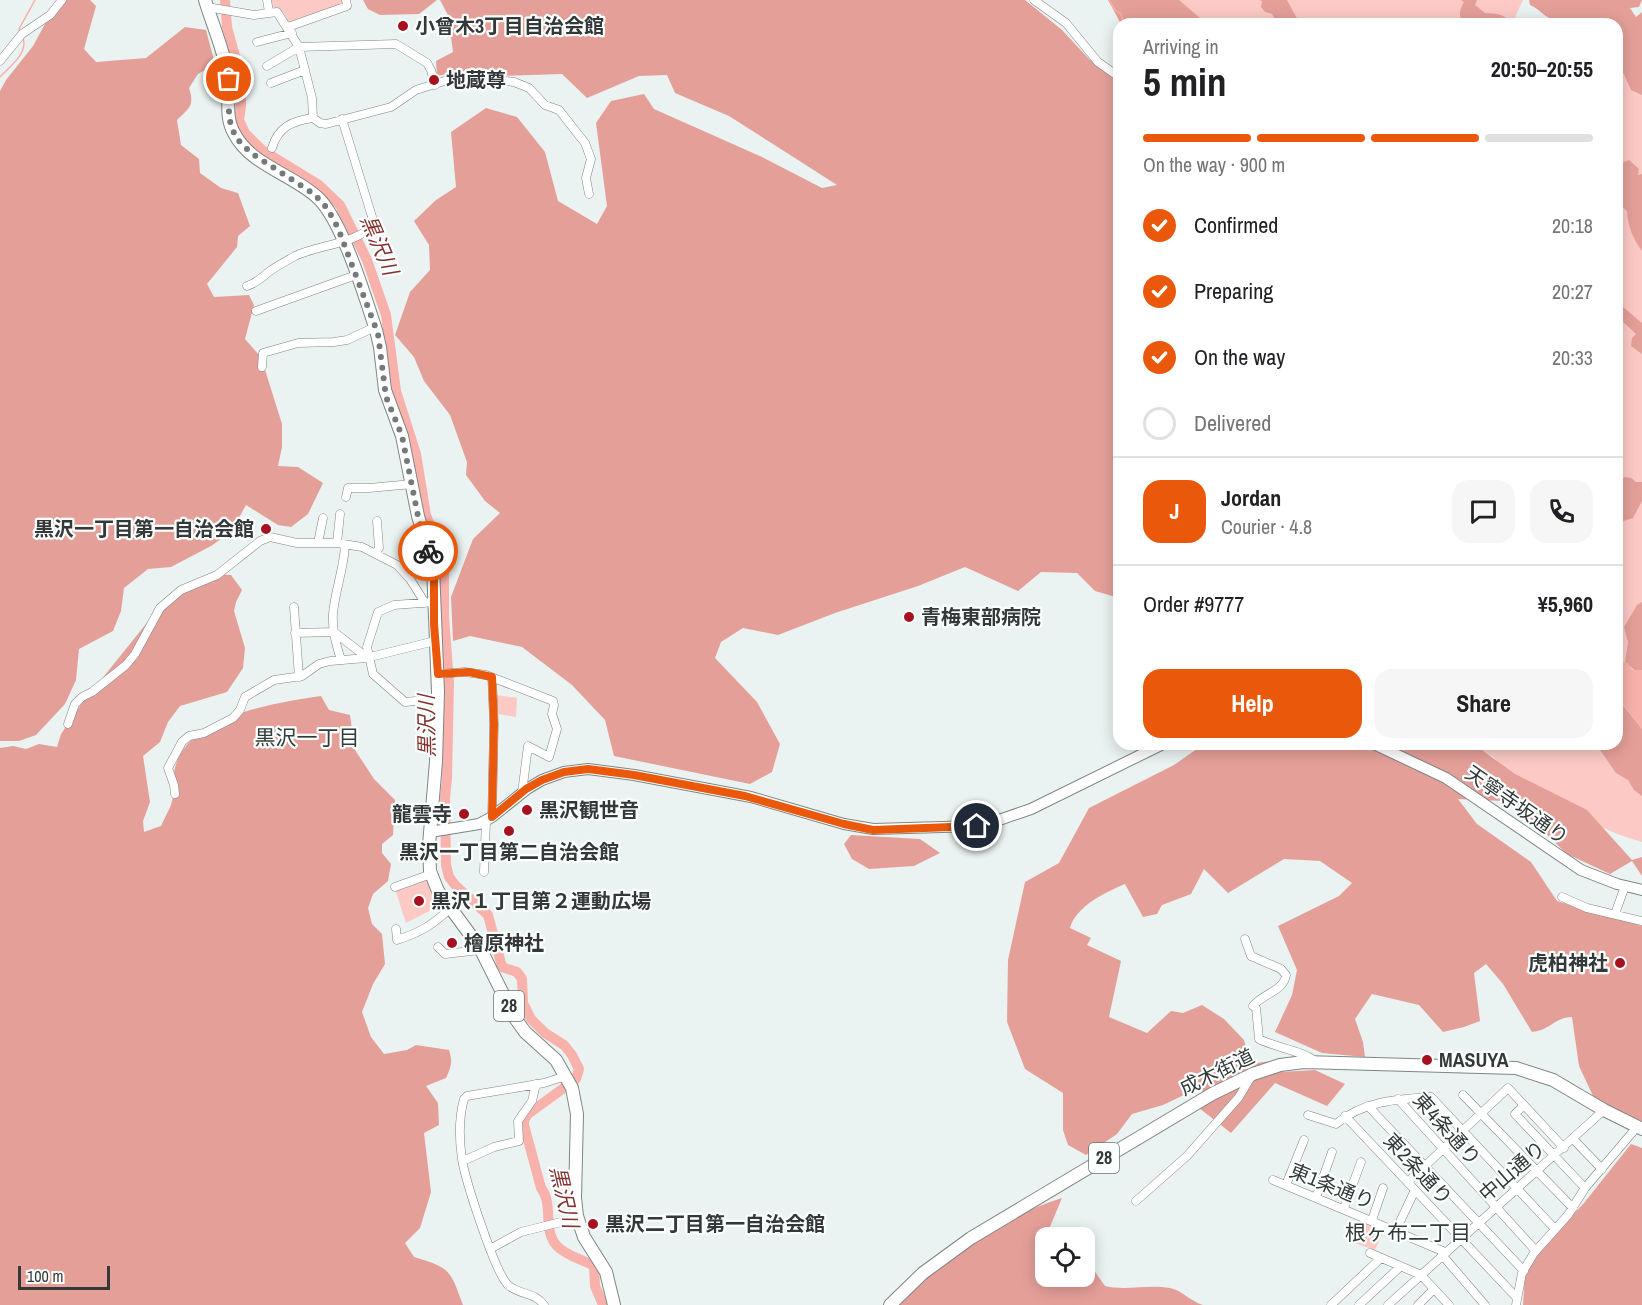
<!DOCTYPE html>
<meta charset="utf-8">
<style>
body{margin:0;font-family:"Archivo Narrow","Noto Sans JP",sans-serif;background:#f6f6f6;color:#202124;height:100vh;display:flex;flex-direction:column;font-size:22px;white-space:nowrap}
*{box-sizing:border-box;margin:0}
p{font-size:20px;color:#757577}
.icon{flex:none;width:33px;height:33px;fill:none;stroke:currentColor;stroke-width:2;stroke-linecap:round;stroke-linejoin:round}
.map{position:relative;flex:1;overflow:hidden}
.details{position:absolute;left:1113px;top:18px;width:510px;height:732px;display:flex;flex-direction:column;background:#fff;border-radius:18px;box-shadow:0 3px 15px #0003}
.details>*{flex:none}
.tools{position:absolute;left:1035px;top:1227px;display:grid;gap:12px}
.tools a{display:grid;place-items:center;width:60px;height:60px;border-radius:12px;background:#fff;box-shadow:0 3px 15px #0003;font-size:30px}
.scale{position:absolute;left:18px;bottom:15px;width:92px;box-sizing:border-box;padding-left:6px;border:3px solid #353838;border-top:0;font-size:16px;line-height:21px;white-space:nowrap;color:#353838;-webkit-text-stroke:4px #fafffe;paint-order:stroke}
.pin{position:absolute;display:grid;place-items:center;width:51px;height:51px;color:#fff;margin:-26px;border:3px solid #fff;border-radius:50%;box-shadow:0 2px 6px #0007}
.courier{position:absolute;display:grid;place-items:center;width:60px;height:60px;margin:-30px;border:4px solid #ea580c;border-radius:50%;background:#fff;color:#222;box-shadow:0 2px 8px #0007}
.headline em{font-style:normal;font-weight:700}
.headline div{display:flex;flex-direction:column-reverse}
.headline{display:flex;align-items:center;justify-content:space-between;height:102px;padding:0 30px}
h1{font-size:39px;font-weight:700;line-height:45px}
.bar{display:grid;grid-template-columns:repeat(4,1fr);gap:9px 6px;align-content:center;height:72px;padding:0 30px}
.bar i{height:8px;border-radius:4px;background:#e0e0e0}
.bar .selected{background:#ea580c}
.bar p{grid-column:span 4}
.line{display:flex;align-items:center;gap:15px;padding:0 30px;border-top:2px solid #e0e0e0}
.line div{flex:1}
.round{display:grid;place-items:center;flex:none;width:63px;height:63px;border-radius:18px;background:#f6f6f6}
ol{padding:0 30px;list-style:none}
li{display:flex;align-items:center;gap:18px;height:66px}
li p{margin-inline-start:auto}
li .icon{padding:6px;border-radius:50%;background:#ea580c;color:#fff;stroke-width:4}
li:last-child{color:#757577}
li i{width:33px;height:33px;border:3px solid #e0e0e0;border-radius:50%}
.cta{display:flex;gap:12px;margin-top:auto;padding:12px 30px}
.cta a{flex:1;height:69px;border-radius:18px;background:#ea580c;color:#fff;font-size:24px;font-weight:700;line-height:69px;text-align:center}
.cta a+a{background:#f6f6f6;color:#202124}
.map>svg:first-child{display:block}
</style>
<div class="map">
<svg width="1642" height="1305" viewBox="0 0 1642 1305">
<rect width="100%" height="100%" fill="#eaf3f1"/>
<!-- green -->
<path fill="#fcc9c4" d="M271,0H344L341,6L290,24L283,12L273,7Z
M1156,0H1523L1515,17L1518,20L1524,24H1176Z
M1617,66L1642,86V842L1620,835L1517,791L1494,757L1469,744H1617Z
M496,695L517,698L516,717L498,714Z
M425,878L441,905L406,923L395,889Z
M1360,1219L1385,1228L1375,1250L1351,1242Z"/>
<!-- forest -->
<path fill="#e59f99" d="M58,0H90L96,6L84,49L96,62L146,58L185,27L206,30L215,64L198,74L189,88C195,106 189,108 177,120L181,145L199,159L200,173L221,188L238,193L250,226L238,236L237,247L207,284L214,297L249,295L254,305L245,339L261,357L282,424V447L278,466L298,467L323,483L308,514L291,527L278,525L246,505L231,532L211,546L171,567L148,569L124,588L121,611L113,631L79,649L76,680L65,704L36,735L19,741H0V91L6,80L33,46Z
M363,0H437L419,14L380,15L368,9Z
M440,0H1025L1062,30L1089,59L1119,82V598L1095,591L1077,573L1041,572L1018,591L965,567L918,586L835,613L778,635L743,628L721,642L715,658L757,702L780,744L772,772L750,784L614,756L605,720L572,685L522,647L470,636L453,641L451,597L473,539L500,513L485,501L466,475L467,462L450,415L424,381L414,357L395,335L410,292L430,270L429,245L414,221L436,200L456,187L451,132L486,108L517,117L545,152L558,201L597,224L607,206L596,123L611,101L644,94L654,109L762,157L822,188L837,185L729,116L675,93L667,75L639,76L587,98L562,74L496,76L464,71L437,76L436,61L453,52L448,15Z
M1108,0H1179L1207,24H1121Z
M1259,0H1287L1300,24C1289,24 1277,26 1272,14L1265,12L1261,7L1262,1Z
M1461,0H1477L1475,5L1485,13C1497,14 1504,13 1511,24H1464C1458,15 1459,11 1464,2Z
M1529,0H1642L1639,7L1630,8L1636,17L1642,12V95L1631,90L1617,59V24H1583L1578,21L1570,24L1562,18C1546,23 1544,11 1530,5Z
M1629,160L1639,169L1638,175L1642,174V251C1633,239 1628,227 1627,211L1617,202C1617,186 1611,165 1629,160Z
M1617,302L1642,323V354L1631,346L1632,338L1636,334L1617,316Z
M1625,477L1631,478L1636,482H1642V501L1633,518L1617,523V482Z
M209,574L231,575L242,590L236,602L234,611L245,648L243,668L227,692L180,706L168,722L160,742L143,756L150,802L143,821L144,832L161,826C164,819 168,812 171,805C175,793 172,780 175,768C188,715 276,703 321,696L329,710L350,715L355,750L374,779L395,800L393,835L382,844V853L391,864L388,881L373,894L368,908L372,924L382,934L385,964L373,984L362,1012L371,1037L384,1054L407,1050L416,1045L449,1050C453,1062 451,1067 446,1078L426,1086L438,1103L439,1125L424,1133L431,1192L420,1228L405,1243L414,1257C451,1268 450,1270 463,1305H0V748L13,746L26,749L39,744L57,747L61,734L80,706L150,619Z
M1642,602V670L1636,671L1625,662L1628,642L1624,627L1637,605Z
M1617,701L1622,704L1642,729V796L1634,790L1628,780L1616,773L1596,744H1617Z
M1204,744H1461L1482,750L1515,774L1587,810L1632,860L1642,857V876L1632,861L1610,874L1567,854L1517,806L1504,801L1458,799L1477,824L1531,862L1557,901L1642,926V1123L1594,1098L1579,1066L1572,1017C1553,1018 1551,1030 1532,1032L1503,984L1486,964L1474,973L1480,1021L1464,1027L1443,1032L1419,1005L1372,994L1355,1019L1363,1042L1365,1057L1322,1053L1275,1032L1292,995L1297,970L1278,926L1339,896L1352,883L1320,861L1284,859L1228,893L1204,869L1191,894L1162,905L1157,914L1143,917L1125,884C1106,892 1076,906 1070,928L1091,938L1087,945L1121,961L1109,1017L1147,1033L1171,1011L1183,1013L1202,1005L1224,1019L1244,1040L1250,1064L1271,1061L1280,1072L1315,1070L1345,1084L1327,1106L1275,1083L1231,1133L1199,1108L1203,1086L1163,1105L1132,1114L1117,1134L1086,1155L1068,1145L1063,1130V1093L1025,1069L1007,1022L1008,960L1025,882L1059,863L1089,808L1174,765Z
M851,835L920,839L940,853L914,866L869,869L852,859L844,844Z
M1631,1144L1642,1148V1305H1523L1525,1275L1540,1251L1584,1203Z
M1062,1198L1047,1234L1051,1237L1046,1238V1276H1084L1085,1262L1091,1266L1105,1286C1126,1291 1148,1284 1170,1288C1182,1290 1191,1302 1203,1305H895C945,1257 996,1219 1062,1198Z"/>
<!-- water -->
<path fill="#f9b1ab" d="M1623,662L1628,663L1632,670H1642V729L1623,704L1617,701V664Z"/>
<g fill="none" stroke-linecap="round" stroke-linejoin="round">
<!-- stream -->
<path stroke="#f9b1ab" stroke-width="1.5" d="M1109,0L1115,10L1121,14L1124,24
M20,31L19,29L35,0
M0,77C10,66 28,54 23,38"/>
<!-- river -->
<path stroke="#f9b1ab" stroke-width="10" d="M225,0L227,27L241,78V106L239,120L245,133L262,150L319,185L340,205L367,260L386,315L396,391L416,454L426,515L432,532L444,556V616L449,683L447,778L445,798L446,865L449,877L456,886L488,915L502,967L517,972L522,979L523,1003L531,1019L545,1033L564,1045L572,1055L579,1069L576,1079L528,1114L524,1120V1125L541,1188C554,1204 542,1230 557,1246C568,1257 582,1259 594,1266L595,1286L603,1305"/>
<defs>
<path id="street" d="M267,0L269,12
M1034,0L1066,23L1098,62L1119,77
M207,7L254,15L277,12L299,47L396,44L427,63L431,70L435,85
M288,27L347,6L346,0
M257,42L292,33
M0,61L22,34L50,15L62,0
M267,66L299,47L312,98L313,118
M271,83L305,70
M272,148C278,127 292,121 313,118L320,123L326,124L391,107L416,90L460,76L514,82L529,88L545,105L559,110L585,143L591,159L586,178L589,194
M247,286C257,283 262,277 270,271C278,265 287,261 295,256C318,245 356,244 373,225V220L342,119
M256,311L356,275
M262,367L263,353L298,343L334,342L347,340L375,327
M346,497L348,488H369L412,484
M318,543L323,518
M337,543L340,514
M376,553L379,548L377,521
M398,566L410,579L425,603
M434,602L394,605L378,612L367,647L373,674L405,702L438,699
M294,607L299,677
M295,633L334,632L360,652L364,658
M341,660C336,644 332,630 333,614C335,590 344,569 345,545
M438,674L465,672L486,675L553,701L554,705L552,714L557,729L549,757L528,746L522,793
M492,677L494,724L492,817
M68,724L75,704L82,697L92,692L126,665L135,654L160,608L181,590L217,575L260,541L270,537L297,543H337L362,547L401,567H409L432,562
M175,794L174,785L168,768L182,742L189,736L204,733L233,718L240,710L245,697L274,680L302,676L319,664L330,661L366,658L435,641
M484,872L486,821
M395,887L431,874
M1562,897L1587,908L1642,921
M1615,914L1625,886
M396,929L397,940C419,933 435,924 451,907
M1245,939L1251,956L1281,969L1286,975C1284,991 1262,994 1253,1006L1256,1008L1259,1039C1276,1048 1301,1050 1315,1061
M438,947L445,954L480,950
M1463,1095L1573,1208
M1398,1099L1536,1251
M1524,1105L1515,1114L1585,1188
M1368,1106L1524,1271
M1308,1115L1336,1124C1363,1101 1398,1099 1431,1097L1555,1229
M1345,1116L1517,1298
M1573,1139L1602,1169
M463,1161L494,1147L519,1141L518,1121L532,1101L536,1084
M1273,1180L1445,1252
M1408,1182L1508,1088L1564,1148
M1286,1185L1304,1140
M1316,1198L1332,1152
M1136,1201L1187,1156L1239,1097L1252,1075
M1344,1208L1361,1162
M1372,1220L1383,1188
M1396,1230L1415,1190
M490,1249L521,1232L577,1218
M1370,1253L1421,1275L1449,1305
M1442,1255L1485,1305
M544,1305C535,1292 519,1295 508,1285C495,1273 465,1179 462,1159C459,1139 459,1117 464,1099L467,1096L544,1083L566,1076
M1331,1305L1381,1258
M1359,1305L1401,1266
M1388,1305C1460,1240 1532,1175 1604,1110
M1418,1305L1434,1289
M1516,1305L1522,1273L1534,1253L1568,1215L1585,1188L1637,1127"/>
<path id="secondary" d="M1374,744L1446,778L1581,870L1617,884L1642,890
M430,832L479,824L492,817L527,789L542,780L564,772L588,769L634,775L751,797L844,824L873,829L977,826L999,820L1031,809L1163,744"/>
<path id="primary" d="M205,0C212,23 222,46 227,70C232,91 223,114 234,133C250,165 292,174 317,197C342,219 365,297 376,330L380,347L385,390L402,436L418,516L433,567L438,692L436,762L429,845L430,871L438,891L480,948L515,1018L525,1032L556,1060L572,1088L577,1114L575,1198L577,1216L584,1237L606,1272L614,1305
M890,1305L923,1273L971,1238L1212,1094L1253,1074L1280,1065L1304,1062L1516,1068L1553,1080L1604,1110L1642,1129"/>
</defs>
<!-- street casing -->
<use href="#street" stroke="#7e8684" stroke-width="9"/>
<!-- secondary casing -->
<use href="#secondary" stroke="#7e8684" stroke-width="12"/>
<!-- primary casing -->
<use href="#primary" stroke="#7e8684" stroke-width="14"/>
<!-- street -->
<use href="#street" stroke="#fff" stroke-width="8"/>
<!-- secondary -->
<use href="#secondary" stroke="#fff" stroke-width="10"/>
<!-- primary -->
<use href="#primary" stroke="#fff" stroke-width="12"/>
</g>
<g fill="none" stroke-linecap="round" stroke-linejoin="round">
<!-- done -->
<path stroke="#747979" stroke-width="6" stroke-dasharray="0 10.8" d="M229,79V117L232,129L238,140L251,153L314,194L327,208L338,228L378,334L386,397L402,436L418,516L428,551"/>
<!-- route -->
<path stroke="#ea580c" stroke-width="8" d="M428,551L434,578V624L438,674L469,672L492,677L494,724L492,817L526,789L542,780L564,772L588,769L634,775L745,796L844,824L873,830L977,826"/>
</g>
<!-- markers -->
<g fill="#a7101e" stroke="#fafffe" stroke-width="2">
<circle cx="403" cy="26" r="6"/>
<circle cx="434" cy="80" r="6"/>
<circle cx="266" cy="529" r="6"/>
<circle cx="909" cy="617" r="6"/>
<circle cx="527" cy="810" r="6"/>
<circle cx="464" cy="814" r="6"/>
<circle cx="509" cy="831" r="6"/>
<circle cx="419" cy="901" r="6"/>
<circle cx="452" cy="943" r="6"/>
<circle cx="1620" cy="963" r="6"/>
<circle cx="1427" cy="1060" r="6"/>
<circle cx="593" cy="1224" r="6"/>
</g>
<g text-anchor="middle" stroke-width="4.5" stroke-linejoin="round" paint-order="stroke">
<!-- shield labels -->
<g fill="#fafffe" stroke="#707473" stroke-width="1.5">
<rect x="494" y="991" width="30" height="30" rx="4.5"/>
<rect x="1089" y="1143" width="30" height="30" rx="4.5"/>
</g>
<g font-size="18" font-weight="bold" fill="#353838">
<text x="509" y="1012">28</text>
<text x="1104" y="1164">28</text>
</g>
<!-- poi labels -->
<g font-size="20" font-weight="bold" fill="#353838" stroke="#fafffe" text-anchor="start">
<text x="415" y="33">小曾木3丁目自治会館</text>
<text x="446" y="87">地蔵尊</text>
<text x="254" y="536" text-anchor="end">黒沢一丁目第一自治会館</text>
<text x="921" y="624">青梅東部病院</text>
<text x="539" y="817">黒沢観世音</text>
<text x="452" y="821" text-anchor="end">龍雲寺</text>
<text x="509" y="859" text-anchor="middle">黒沢一丁目第二自治会館</text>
<text x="431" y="908">黒沢１丁目第２運動広場</text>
<text x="464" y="950">檜原神社</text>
<text x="1608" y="970" text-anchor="end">虎柏神社</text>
<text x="1439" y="1067">MASUYA</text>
<text x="605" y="1231">黒沢二丁目第一自治会館</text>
</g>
<!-- street labels -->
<g font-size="20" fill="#353838" stroke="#fafffe">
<text transform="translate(1517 805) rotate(35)" y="7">天寧寺坂通り</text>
<text transform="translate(1217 1072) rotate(-26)" y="7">成木街道</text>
<text transform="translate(1447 1129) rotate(48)" y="7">東4条通り</text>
<text transform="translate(1418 1169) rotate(47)" y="7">東2条通り</text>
<text transform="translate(1512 1171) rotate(-41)" y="7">中山通り</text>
<text transform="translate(1332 1186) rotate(22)" y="7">東1条通り</text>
</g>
<!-- water labels -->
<g font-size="21" font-style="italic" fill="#853330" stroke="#fafffe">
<text transform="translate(379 245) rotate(67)" y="7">黒沢川</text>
<text transform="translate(427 726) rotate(-91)" y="7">黒沢川</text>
<text transform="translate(564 1197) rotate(77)" y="7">黒沢川</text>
</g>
<!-- neighbourhood labels -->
<g font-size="21" fill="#343c3a" stroke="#fafffe">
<text x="307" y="745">黒沢一丁目</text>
<text x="1408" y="1240">根ヶ布二丁目</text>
</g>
</g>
</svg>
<div class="tools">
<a><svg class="icon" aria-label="locate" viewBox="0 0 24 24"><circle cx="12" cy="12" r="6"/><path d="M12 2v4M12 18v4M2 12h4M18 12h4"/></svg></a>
</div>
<div class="scale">100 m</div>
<div class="pin" style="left:229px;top:79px;background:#ea580c"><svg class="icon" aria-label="bag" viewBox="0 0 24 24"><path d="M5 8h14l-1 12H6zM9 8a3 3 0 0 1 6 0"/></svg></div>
<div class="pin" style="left:977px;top:826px;background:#1f2937"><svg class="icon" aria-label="home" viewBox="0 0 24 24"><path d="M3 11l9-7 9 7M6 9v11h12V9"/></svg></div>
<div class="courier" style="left:428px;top:551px"><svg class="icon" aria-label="bike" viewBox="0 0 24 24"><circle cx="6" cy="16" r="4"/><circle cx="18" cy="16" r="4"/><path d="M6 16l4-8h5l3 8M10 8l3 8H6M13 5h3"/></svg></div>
<section class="details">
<div class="headline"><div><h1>5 min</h1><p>Arriving in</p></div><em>20:50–20:55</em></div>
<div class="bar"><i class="selected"></i><i class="selected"></i><i class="selected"></i><i></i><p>On the way · 900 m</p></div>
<ol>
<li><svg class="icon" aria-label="check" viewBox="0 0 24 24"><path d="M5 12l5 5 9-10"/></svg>Confirmed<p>20:18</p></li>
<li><svg class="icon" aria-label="check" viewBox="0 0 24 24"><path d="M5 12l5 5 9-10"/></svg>Preparing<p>20:27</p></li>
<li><svg class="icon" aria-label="check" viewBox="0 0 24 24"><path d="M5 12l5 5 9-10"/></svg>On the way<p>20:33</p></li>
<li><i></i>Delivered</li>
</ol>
<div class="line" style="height:108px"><b class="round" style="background:#ea580c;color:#fff">J</b><div><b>Jordan</b><p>Courier · 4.8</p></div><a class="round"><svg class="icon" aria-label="chat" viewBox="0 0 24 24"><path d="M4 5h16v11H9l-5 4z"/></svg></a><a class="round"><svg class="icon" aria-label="phone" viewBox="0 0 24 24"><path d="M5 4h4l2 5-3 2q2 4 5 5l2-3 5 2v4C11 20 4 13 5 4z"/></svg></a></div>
<div class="line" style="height:78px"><div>Order #9777</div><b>¥5,960</b></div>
<div class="cta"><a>Help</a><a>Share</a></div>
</section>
</div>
